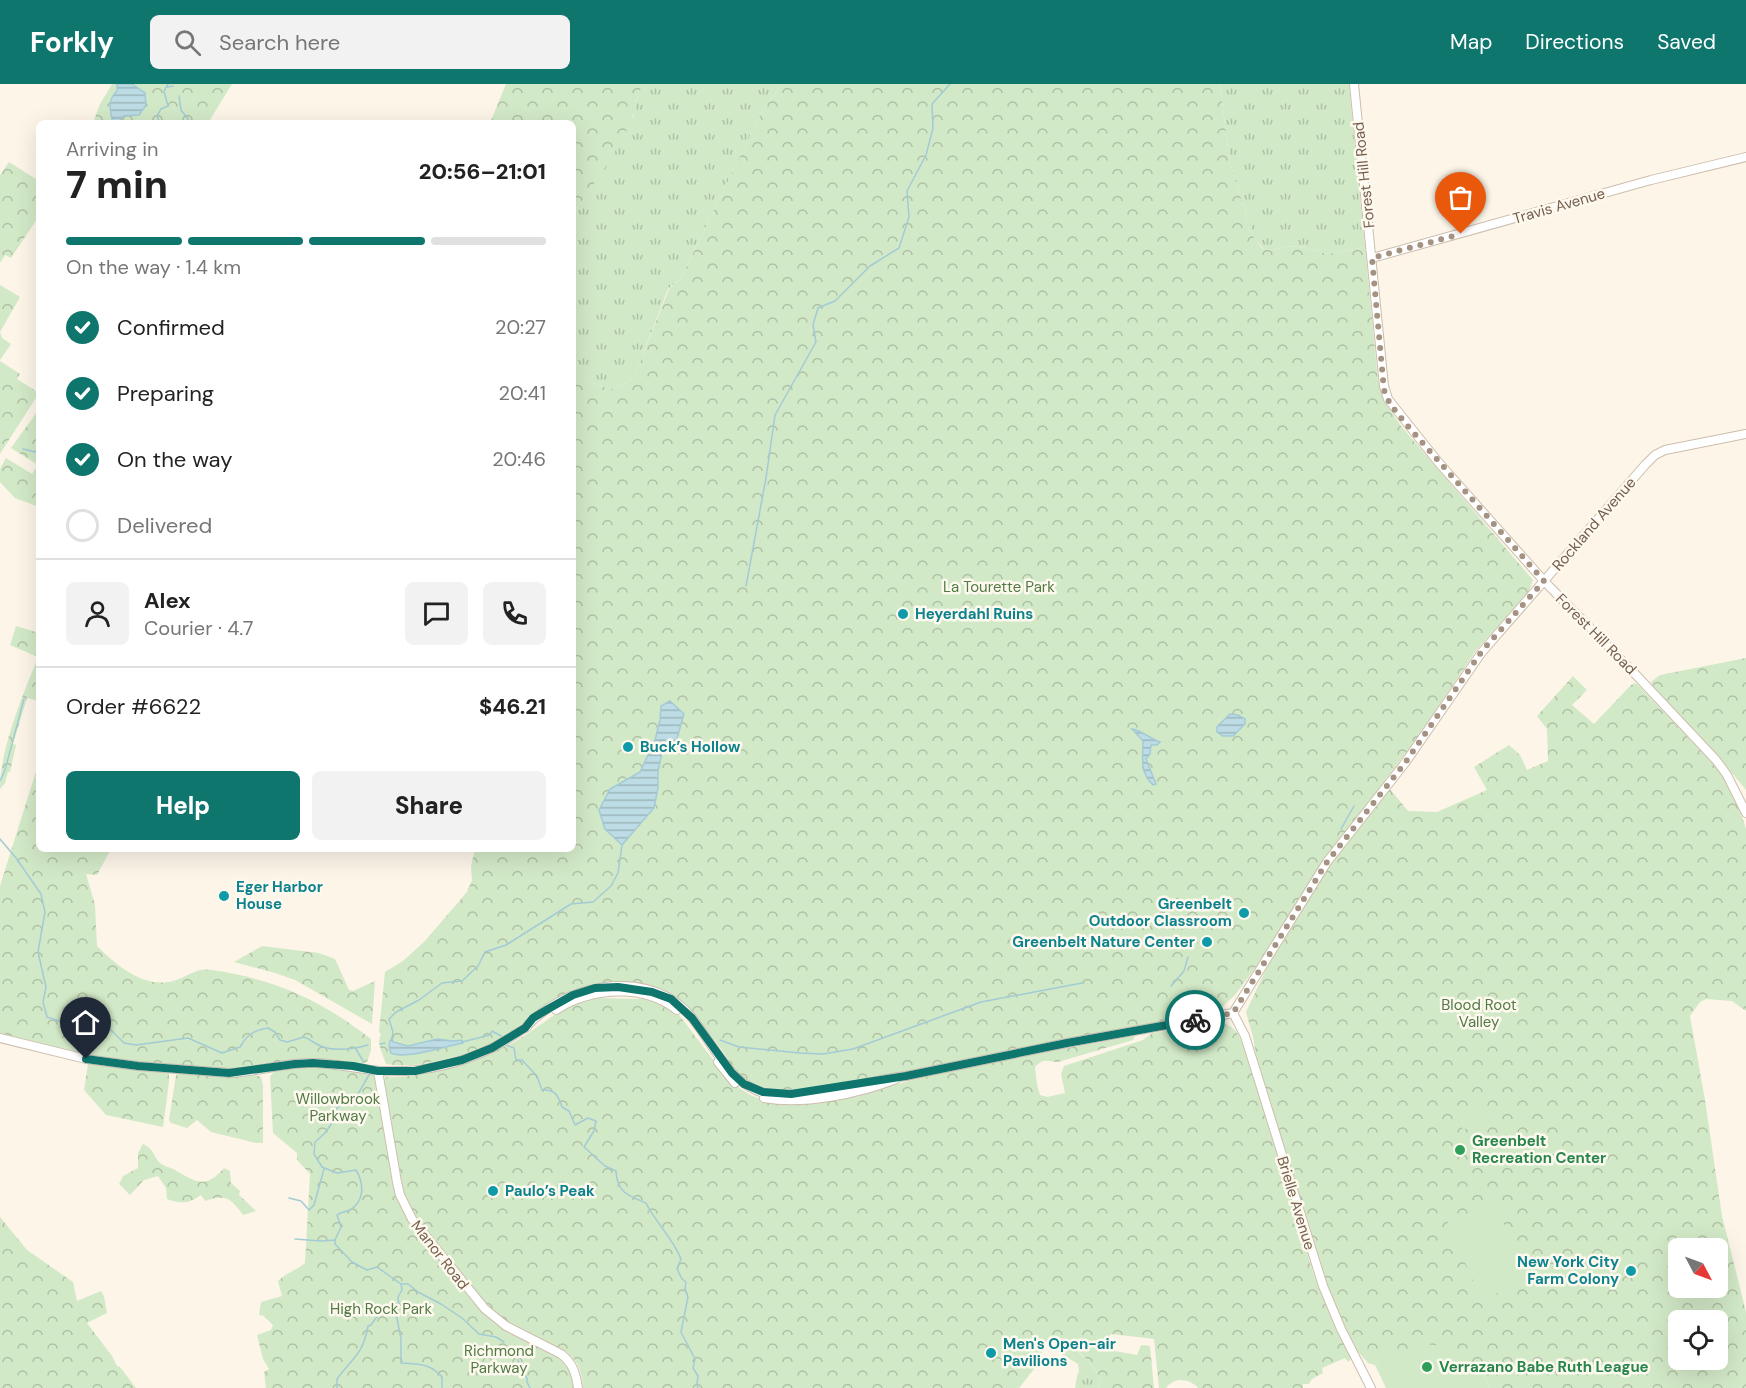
<!DOCTYPE html>
<meta charset="utf-8">
<style>
body{margin:0;font-family:"DM Sans",sans-serif;background:#f2f2f2;color:#222;height:100vh;display:flex;flex-direction:column;font-size:22px;white-space:nowrap}
*{box-sizing:border-box;margin:0}
p{font-size:20px;color:#767676}
.icon{flex:none;width:33px;height:33px;fill:none;stroke:currentColor;stroke-width:2;stroke-linecap:round;stroke-linejoin:round}
.map{position:relative;flex:1;overflow:hidden}
.details{position:absolute;left:36px;top:36px;width:540px;height:732px;display:flex;flex-direction:column;background:#fff;border-radius:9px;box-shadow:0 6px 24px #0002}
.details>*{flex:none}
.needle{width:39px;rotate:131deg}
.tools{position:absolute;left:1668px;top:1154px;display:grid;gap:12px}
.tools a{display:grid;place-items:center;width:60px;height:60px;border-radius:9px;background:#fff;box-shadow:0 6px 24px #0002;font-size:30px}
.pin{position:absolute;display:grid;place-items:center;width:51px;height:51px;color:#fff;margin:-62px -26px;border-radius:50% 50% 50% 0;rotate:-45deg;box-shadow:0 0 6px #0007}
.pin .icon{rotate:45deg}
.courier{position:absolute;display:grid;place-items:center;width:60px;height:60px;margin:-30px;border:4px solid #0f766e;border-radius:50%;background:#fff;color:#222;box-shadow:0 2px 8px #0007}
.head em{font-style:normal;font-weight:800}
.head div{display:flex;flex-direction:column-reverse}
.head{display:flex;align-items:center;justify-content:space-between;height:102px;padding:0 30px}
h1{font-size:39px;font-weight:800;line-height:45px}
.bar{display:grid;grid-template-columns:repeat(4,1fr);gap:9px 6px;align-content:center;height:72px;padding:0 30px}
.bar i{height:8px;border-radius:4px;background:#e0e0e0}
.bar .selected{background:#0f766e}
.bar p{grid-column:span 4}
.line{display:flex;align-items:center;gap:15px;padding:0 30px;border-top:2px solid #e0e0e0}
.line div{flex:1}
.round{display:grid;place-items:center;flex:none;width:63px;height:63px;border-radius:9px;background:#f2f2f2}
ol{padding:0 30px;list-style:none}
li{display:flex;align-items:center;gap:18px;height:66px}
li p{margin-inline-start:auto}
li .icon{padding:6px;border-radius:50%;background:#0f766e;color:#fff;stroke-width:4}
li:last-child{color:#767676}
li i{width:33px;height:33px;border:3px solid #e0e0e0;border-radius:50%}
.button{display:flex;gap:12px;margin-top:auto;padding:12px 30px}
.button a{flex:1;height:69px;border-radius:9px;background:#0f766e;color:#fff;font-size:24px;font-weight:800;line-height:69px;text-align:center}
.button a+a{background:#f2f2f2;color:#222}
header{display:flex;align-items:center;gap:36px;box-sizing:border-box;height:84px;padding:0 30px;background:#0f766e;color:#fff}
header strong{font-size:28px}
nav{display:flex;gap:33px;margin-inline-start:auto;font-size:21px}
.search{width:420px;height:54px;background:#f2f2f2;display:flex;align-items:center;gap:15px;box-sizing:border-box;padding:0 21px;border-radius:9px;color:#767676;font-size:22px}
.map>svg:first-child{display:block}
</style>
<header>
<strong>Forkly</strong>
<div class="search"><svg class="icon" aria-label="search" viewBox="0 0 24 24"><circle cx="10" cy="10" r="6"/><path d="M15 15l6 6"/></svg>Search here</div>
<nav><a>Map</a><a>Directions</a><a>Saved</a></nav>
</header>
<div class="map">
<svg width="1746" height="1304" viewBox="0 0 1746 1304">
<defs>
<pattern id="grass-tufts" width="24" height="20" patternUnits="userSpaceOnUse" patternTransform="scale(1.5)"><rect width="24" height="20" fill="#d2e9c7"/><path d="M3 7l-1-3M5 7V3M7 7l1-3M15 17l-1-3M17 17v-4M19 17l1-3" fill="none" stroke="#afc0a4"/></pattern>
<pattern id="forest-crowns" width="20" height="18" patternUnits="userSpaceOnUse" patternTransform="scale(1.5)"><rect width="20" height="18" fill="#d2e9c7"/><path d="M2 6a3 3 0 1 1 6 0M12 15a3 3 0 1 1 6 0" fill="none" stroke="#afc0a4"/></pattern>
<pattern id="water-rules" width="6" height="5" patternUnits="userSpaceOnUse" patternTransform="scale(1.5)"><rect width="6" height="5" fill="#bddce5"/><path d="M0 2.5h6" fill="none" stroke="#9eb6bc"/></pattern>
</defs>
<rect width="100%" height="100%" fill="#fcf5e8"/>
<!-- grass -->
<path fill="url(#grass-tufts)" d="M645,0H783L764,23L681,194L668,205L640,278L629,298L611,305L587,297H573V130L601,89L633,33L639,6Z
M1220,0H1349L1365,163L1328,170L1307,164L1290,162L1273,166L1264,165L1254,154L1230,81Z
M1058,1254C1073,1259 1095,1283 1102,1297L1098,1304H1075L1077,1292L1079,1287L1078,1280L1058,1268L1060,1264L1055,1261Z"/>
<!-- forest -->
<path fill="url(#forest-crowns)" fill-rule="evenodd" d="M112,0H232L208,39H93L100,20Z
M506,0H645C634,10 638,22 632,34C619,67 593,101 573,130V39H490Z
M783,0H1220L1230,81L1254,154L1263,165L1273,166L1290,162L1307,164L1328,170L1365,163L1378,296L1386,320L1401,342L1533,496L1528,510L1477,565L1418,653L1322,779L1278,851L1253,887L1235,911L1219,926L835,1001C809,1004 780,1011 754,1000C740,994 731,981 723,968C693,926 670,898 613,899C584,899 557,914 534,930C524,937 515,946 505,952C475,970 420,986 386,980C383,970 376,960 381,950L379,948L385,888L403,877L424,858L467,808L472,796L471,782L475,765H573V297H587L611,305L629,298L640,278L669,205L681,194L764,23Z
M9,78L39,97V132L11,174L5,171L0,179V91Z
M0,201L20,213L0,248L2,254L11,260L0,276Z
M0,277L20,290L17,295L39,309L0,370Z
M37,328L39,329V423L15,414L0,398V385L6,374L32,390L38,381L11,364Z
M16,542L39,549V617L27,614L13,660L16,661L10,688H8L5,699L0,705C0,664 23,611 38,573L10,561Z
M1746,574V706L1724,679L1656,607L1651,598L1660,591Z
M1573,592L1587,606L1572,621L1594,640L1630,602L1634,599L1637,600L1718,685L1729,702L1738,721L1746,745V927L1732,917L1706,915L1700,918L1690,932L1705,1016L1722,1132L1746,1228V1304H1490L1480,1286L1383,1273L1375,1281L1368,1279L1354,1263L1327,1205L1257,978L1253,953L1246,928L1268,881L1339,767L1390,705L1408,727L1437,728L1487,706L1474,683L1509,661L1520,671L1527,686L1548,677L1547,645L1537,632ZM1678,1164H1718V1203H1678ZM1678,1236H1718V1275H1678Z
M39,678V765H111L97,791L86,790L95,821L97,862C116,881 144,905 173,897C188,893 196,883 212,886C275,895 321,916 371,955V966L367,978L362,980L304,974L230,985L139,978L74,968L0,950V802Z
M262,862L319,869L335,875L349,906L353,907L375,897L372,940L295,896L275,889L234,878Z
M597,914L646,915L665,921L680,932L729,997L750,1011L767,1017L783,1020L805,1018L860,1009L979,980L1135,952L1133,956L1058,978C1047,977 1043,974 1035,983L1037,1001L1040,1011L1047,1013L1065,1009L1061,990L1064,982L1143,956L1152,949L1223,939C1236,943 1239,951 1244,963L1313,1188L1322,1212L1351,1275L1348,1278L1345,1274L1322,1284L1323,1289L1312,1295L1309,1300H1303V1304H1198C1189,1294 1174,1293 1166,1304H1159L1154,1255L1111,1250L1103,1265L1137,1271L1141,1261L1150,1262L1154,1304H1098L1102,1297C1097,1286 1076,1262 1066,1257C1059,1253 1053,1255 1047,1257L1034,1285L1019,1304H583C582,1288 579,1279 567,1268L498,1233L476,1210L410,1125C392,1090 391,1036 383,997L385,993C416,996 479,975 507,962C529,951 548,933 570,922C579,918 588,916 597,914Z
M88,980L169,988V998L163,1043L106,1031L84,1006Z
M319,982L356,987L373,991L375,995L388,1071L398,1115L412,1141L472,1217L488,1234L565,1278L570,1285L575,1304H266L264,1288L269,1285L263,1275L257,1251L271,1246L273,1241L264,1232L259,1231L261,1218L282,1212L278,1197C287,1188 296,1187 305,1179L310,1090L297,1076V1069L273,1049L270,992L275,987L300,983Z
M200,989L236,993L256,991L261,993L263,1001V1059H256L211,1048L197,1036L187,1044L171,1039L169,1036L176,991L180,989Z
M143,1060C154,1066 152,1069 159,1078C162,1082 170,1083 175,1086C197,1099 206,1105 224,1084L230,1087L231,1099L240,1107L239,1111L256,1127L243,1131C231,1114 226,1110 205,1117L201,1111C189,1120 181,1120 167,1115L166,1104L158,1092L144,1096L130,1111L119,1100L123,1092L138,1084V1069Z
M0,1133L27,1166L73,1198L77,1217L101,1207L104,1212L107,1229L87,1239L112,1272L117,1282L120,1283L136,1304H0Z"/>
<!-- garden -->
<path fill="#d2e9c7" d="M1478,1017L1486,1035L1476,1040L1474,1036L1472,1037L1473,1041L1463,1046L1455,1027L1465,1023L1467,1026L1470,1025L1468,1022Z
M1494,1118L1528,1195L1482,1216L1447,1139Z
M1426,1260L1457,1264L1480,1286L1490,1304H1386L1375,1281L1383,1273Z"/>
<!-- water -->
<path fill="url(#water-rules)" stroke="#a3cbd6" stroke-width="1.5" d="M117,0H132L145,9L146,21L139,31L123,32L119,39H113C110,27 107,16 117,7Z
M670,617L684,630L676,658L662,669L658,687V704L654,724L622,761L605,745L599,726L610,705L640,688L655,656L660,636L661,622Z
M1230,630L1238,631L1245,635V640L1233,652H1223L1217,648V643Z
M1132,645C1143,647 1149,654 1160,658L1157,661H1151L1150,670L1146,675L1156,700L1153,701C1139,687 1143,676 1143,657Z
M392,954L393,958L408,962L437,955L453,957L462,956L463,959C446,962 406,976 391,969C388,963 388,959 392,954Z"/>
<g fill="none" stroke-linecap="round" stroke-linejoin="round">
<!-- stream -->
<path stroke="#a3cbd6" stroke-width="1.5" d="M167,3L173,2
M179,12L181,26L191,39
M160,39L157,32L161,25L168,22L164,7L168,0
M23,365L35,368L39,362
M746,502L766,394L775,331L816,258L813,241L818,224L835,217L870,182L899,164L909,133L907,107L926,71L933,44L932,20L950,0
M0,697L5,686L24,615
M1341,745L1354,722
M0,755L16,774L41,810L45,828L38,868L46,903L43,918L47,933L59,937L100,935L124,959L136,961L188,954L222,969L240,963C247,951 254,946 268,944L275,948L280,956L287,958L304,953C310,955 315,960 321,962C335,968 353,965 368,961
M1171,902L1184,887L1188,873
M392,954L393,948L389,935L396,928L419,916L442,899L462,897L478,882L485,868L506,861L571,820L593,818L611,802L618,789L622,761
M720,956L739,963L800,969L823,970L853,965L981,918L1082,899
M462,958L490,951L492,947L501,952
M380,960L385,959
M506,961L514,964L516,976H522L537,992L542,1006C555,1005 558,1011 562,1023L569,1027L575,1041L588,1034L596,1037L594,1047L584,1063L605,1082L616,1087C617,1109 629,1112 646,1119C656,1139 674,1156 681,1175L677,1185L682,1195L686,1198L685,1205L688,1213L681,1248L695,1275L693,1284L698,1292L697,1300L698,1304
M356,965L363,977
M289,1114L301,1117L309,1126L314,1121L324,1085
M295,1155L321,1157L335,1156
M401,1200H408L418,1208L441,1220L462,1234L479,1250L496,1253L504,1258
M395,1224L401,1255V1279C418,1280 430,1279 442,1293V1304
M518,1275L520,1285L527,1294V1298L530,1304
M337,1304V1295C352,1274 363,1271 368,1242L371,1241L381,1227L399,1221L398,1213L402,1206L401,1200L377,1183L367,1186L352,1178L335,1160V1156L341,1143L337,1131C341,1128 346,1128 350,1126C365,1117 364,1099 356,1086L337,1089L322,1083L314,1070L315,1058L325,1049L332,1039L337,1024L358,1010L369,991"/>
<defs>
<path id="tertiary" d="M1354,0L1384,302L1388,315L1439,379L1544,497L1638,593L1716,676L1727,691L1746,729
M1372,174L1651,96L1746,73
M556,926C590,904 643,899 677,926
M1233,929L1245,952L1323,1202L1341,1245L1371,1304
M525,944C562,902 641,884 685,926C710,951 723,993 758,1007C795,1021 865,996 906,992L1067,959L1233,929L1327,778L1405,679L1482,568L1645,381L1655,371L1665,366L1746,350
M0,954L86,975L138,982L229,989C257,988 283,979 311,979C335,979 357,985 380,987C418,989 457,981 492,964C504,958 515,950 527,943
M718,978L735,999
M378,987L397,1098L400,1111L412,1135L485,1225L506,1242L561,1270C573,1279 576,1290 578,1304
M764,1014C804,1021 858,1010 896,995"/>
</defs>
<!-- tertiary casing -->
<use href="#tertiary" stroke="#cdbeae" stroke-width="10"/>
<!-- tertiary -->
<use href="#tertiary" stroke="#fff" stroke-width="8"/>
</g>
<g fill="none" stroke-linecap="round" stroke-linejoin="round">
<!-- done -->
<path stroke="#a49383" stroke-width="6" stroke-dasharray="0 10.8" d="M1195,936L1233,929L1327,778L1405,679L1482,567L1544,497L1406,340L1390,320L1384,306L1372,174L1461,150"/>
<!-- route -->
<path stroke="#0f766e" stroke-width="8" d="M86,975L138,982L229,989L295,980L313,979L353,982L378,987H415L462,976L492,964L525,944L533,934L548,925L573,911L595,904L618,903L652,908L671,915L692,934L732,989L744,1000L763,1008L791,1010L906,992L1067,959L1195,936"/>
</g>
<!-- markers -->
<g fill="#0f9aa8" stroke="#fef9ee" stroke-width="2">
<circle cx="903" cy="530" r="6"/>
<circle cx="628" cy="663" r="6"/>
<circle cx="224" cy="812" r="6"/>
<circle cx="1244" cy="829" r="6"/>
<circle cx="1207" cy="858" r="6"/>
<circle cx="493" cy="1107" r="6"/>
<circle cx="1631" cy="1187" r="6"/>
<circle cx="991" cy="1269" r="6"/>
</g>
<g fill="#2e9e5b" stroke="#fef9ee" stroke-width="2">
<circle cx="1460" cy="1066" r="6"/>
<circle cx="1427" cy="1283" r="6"/>
</g>
<g text-anchor="middle" stroke-width="5" stroke-linejoin="round" paint-order="stroke">
<!-- street labels -->
<g font-size="15" fill="#755e4d" stroke="#fef9ee">
<text transform="translate(1364 91) rotate(-96)" y="5">Forest Hill Road</text>
<text transform="translate(1559 122) rotate(-16)" y="5">Travis Avenue</text>
<text transform="translate(1594 440) rotate(-49)" y="5">Rockland Avenue</text>
<text transform="translate(1596 550) rotate(45)" y="5">Forest Hill Road</text>
<text transform="translate(1296 1119) rotate(73)" y="5">Brielle Avenue</text>
<text transform="translate(440 1171) rotate(52)" y="5">Manor Road</text>
</g>
<!-- park labels -->
<g font-size="15" fill="#517a45" stroke="#fef9ee">
<text x="999" y="508">La Tourette Park</text>
<text x="1479" y="926">Blood Root<tspan x="1479" dy="17">Valley</tspan></text>
<text x="338" y="1020">Willowbrook<tspan x="338" dy="17">Parkway</tspan></text>
<text x="381" y="1230">High Rock Park</text>
<text x="499" y="1272">Richmond<tspan x="499" dy="17">Parkway</tspan></text>
</g>
<!-- culture labels -->
<g font-size="15" font-weight="bold" fill="#0d838f" stroke="#fef9ee" text-anchor="start">
<text x="915" y="535">Heyerdahl Ruins</text>
<text x="640" y="668">Buck’s Hollow</text>
<text x="236" y="808">Eger Harbor<tspan x="236" dy="17">House</tspan></text>
<text x="1232" y="825" text-anchor="end">Greenbelt<tspan x="1232" dy="17">Outdoor Classroom</tspan></text>
<text x="1195" y="863" text-anchor="end">Greenbelt Nature Center</text>
<text x="505" y="1112">Paulo’s Peak</text>
<text x="1619" y="1183" text-anchor="end">New York City<tspan x="1619" dy="17">Farm Colony</tspan></text>
<text x="1003" y="1265">Men's Open-air<tspan x="1003" dy="17">Pavilions</tspan></text>
</g>
<!-- leisure labels -->
<g font-size="15" font-weight="bold" fill="#27864d" stroke="#fef9ee" text-anchor="start">
<text x="1472" y="1062">Greenbelt<tspan x="1472" dy="17">Recreation Center</tspan></text>
<text x="1439" y="1288">Verrazano Babe Ruth League</text>
</g>
</g>
</svg>
<div class="tools">
<a><svg class="needle" viewBox="-14 -14 28 28"><path d="M0-13l5 13h-10z" fill="#e53935"/><path d="M0 13l5-13h-10z" fill="#767676"/></svg></a>
<a><svg class="icon" aria-label="locate" viewBox="0 0 24 24"><circle cx="12" cy="12" r="6"/><path d="M12 2v4M12 18v4M2 12h4M18 12h4"/></svg></a>
</div>
<div class="pin" style="left:1461px;top:150px;background:#ea580c"><svg class="icon" aria-label="bag" viewBox="0 0 24 24"><path d="M5 8h14l-1 12H6zM9 8a3 3 0 0 1 6 0"/></svg></div>
<div class="pin" style="left:86px;top:975px;background:#1f2937"><svg class="icon" aria-label="home" viewBox="0 0 24 24"><path d="M3 11l9-7 9 7M6 9v11h12V9"/></svg></div>
<div class="courier" style="left:1195px;top:936px"><svg class="icon" aria-label="bike" viewBox="0 0 24 24"><circle cx="6" cy="16" r="4"/><circle cx="18" cy="16" r="4"/><path d="M6 16l4-8h5l3 8M10 8l3 8H6M13 5h3"/></svg></div>
<section class="details">
<div class="head"><div><h1>7 min</h1><p>Arriving in</p></div><em>20:56–21:01</em></div>
<div class="bar"><i class="selected"></i><i class="selected"></i><i class="selected"></i><i></i><p>On the way · 1.4 km</p></div>
<ol>
<li><svg class="icon" aria-label="check" viewBox="0 0 24 24"><path d="M5 12l5 5 9-10"/></svg>Confirmed<p>20:27</p></li>
<li><svg class="icon" aria-label="check" viewBox="0 0 24 24"><path d="M5 12l5 5 9-10"/></svg>Preparing<p>20:41</p></li>
<li><svg class="icon" aria-label="check" viewBox="0 0 24 24"><path d="M5 12l5 5 9-10"/></svg>On the way<p>20:46</p></li>
<li><i></i>Delivered</li>
</ol>
<div class="line" style="height:108px"><a class="round"><svg class="icon" aria-label="person" viewBox="0 0 24 24"><circle cx="12" cy="8" r="4"/><path d="M4 21q1-7 8-7t8 7"/></svg></a><div><b>Alex</b><p>Courier · 4.7</p></div><a class="round"><svg class="icon" aria-label="chat" viewBox="0 0 24 24"><path d="M4 5h16v11H9l-5 4z"/></svg></a><a class="round"><svg class="icon" aria-label="phone" viewBox="0 0 24 24"><path d="M5 4h4l2 5-3 2q2 4 5 5l2-3 5 2v4C11 20 4 13 5 4z"/></svg></a></div>
<div class="line" style="height:78px"><div>Order #6622</div><b>$46.21</b></div>
<div class="button"><a>Help</a><a>Share</a></div>
</section>
</div>
